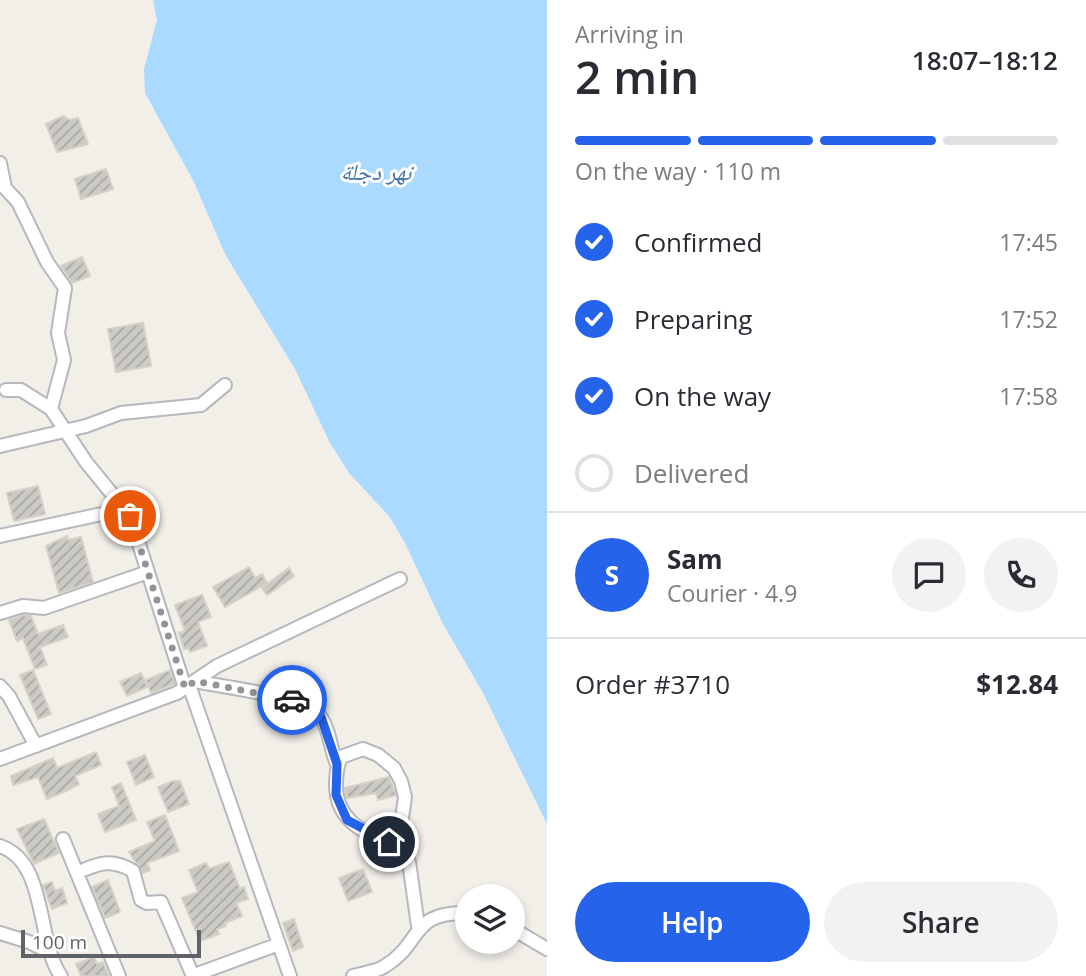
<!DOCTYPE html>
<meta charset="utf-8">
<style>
body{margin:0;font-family:"Open Sans","Noto Naskh Arabic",sans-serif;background:#f2f2f3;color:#2b2b33;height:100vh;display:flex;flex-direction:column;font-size:26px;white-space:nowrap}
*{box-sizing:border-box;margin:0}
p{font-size:23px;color:#7c7c81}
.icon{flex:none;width:38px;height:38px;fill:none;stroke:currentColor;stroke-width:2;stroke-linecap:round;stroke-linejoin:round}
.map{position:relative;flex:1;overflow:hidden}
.drawer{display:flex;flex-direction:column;background:#fff;width:539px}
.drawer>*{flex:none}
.fabs{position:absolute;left:455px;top:884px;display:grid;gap:14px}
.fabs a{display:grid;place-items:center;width:70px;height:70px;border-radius:50%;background:#fff;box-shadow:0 4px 10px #0003;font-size:35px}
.scale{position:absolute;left:21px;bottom:18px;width:180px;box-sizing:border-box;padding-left:7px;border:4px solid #5f6368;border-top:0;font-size:19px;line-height:24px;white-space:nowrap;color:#5f6368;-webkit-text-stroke:5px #fff;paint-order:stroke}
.pin{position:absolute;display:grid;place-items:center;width:60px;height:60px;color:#fff;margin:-30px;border:4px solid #fff;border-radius:50%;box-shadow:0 2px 7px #0007}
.courier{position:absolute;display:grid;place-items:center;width:70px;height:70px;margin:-35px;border:5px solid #2563eb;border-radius:50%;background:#fff;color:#222;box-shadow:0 2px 9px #0007}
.overview em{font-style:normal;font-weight:600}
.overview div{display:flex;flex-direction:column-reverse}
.overview{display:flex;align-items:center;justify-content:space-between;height:119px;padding:0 28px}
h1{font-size:46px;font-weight:600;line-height:52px}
.bar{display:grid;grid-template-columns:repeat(4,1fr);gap:10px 7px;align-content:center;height:84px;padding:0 28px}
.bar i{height:9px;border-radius:5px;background:#e1e1e2}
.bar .current{background:#2563eb}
.bar p{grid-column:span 4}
.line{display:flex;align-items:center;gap:18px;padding:0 28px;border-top:2px solid #e1e1e2}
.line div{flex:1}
.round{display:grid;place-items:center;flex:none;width:74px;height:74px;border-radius:37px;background:#f2f2f3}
ol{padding:0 28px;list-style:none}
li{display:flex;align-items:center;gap:21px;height:77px}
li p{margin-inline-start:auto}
li .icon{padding:7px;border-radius:50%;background:#2563eb;color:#fff;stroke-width:4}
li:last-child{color:#7c7c81}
li i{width:38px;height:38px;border:4px solid #e1e1e2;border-radius:50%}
.primary-button{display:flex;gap:14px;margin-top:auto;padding:14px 28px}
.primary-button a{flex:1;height:80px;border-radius:42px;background:#2563eb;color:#fff;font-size:28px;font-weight:600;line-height:80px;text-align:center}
.primary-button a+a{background:#f2f2f3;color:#2b2b33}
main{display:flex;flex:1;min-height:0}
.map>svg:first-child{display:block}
</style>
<main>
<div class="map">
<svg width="547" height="976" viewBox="0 0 547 976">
<defs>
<pattern id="building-hatch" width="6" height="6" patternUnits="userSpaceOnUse" patternTransform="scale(1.75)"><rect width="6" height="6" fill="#cccac5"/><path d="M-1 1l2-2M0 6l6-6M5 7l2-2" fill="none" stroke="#a9a8a4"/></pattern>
</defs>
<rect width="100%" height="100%" fill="#f1efe8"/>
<!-- water -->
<path fill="#aadaff" d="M153,0H547V824L483,693L442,622L405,543L389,516L349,473L330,443L295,369L225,254L194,182L145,93L144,69L157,20Z"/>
<!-- building -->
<path fill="url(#building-hatch)" stroke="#d6d1c6" stroke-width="2" d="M63,116L70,120L78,118L88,144L57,152L46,124Z
M106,169L113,189L81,199L75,179Z
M82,257L90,276L72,283L61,266Z
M143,323L151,366L116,372L108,329Z
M38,486L45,514L14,521L7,493Z
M67,536L68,540L81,537L93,582L59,593L46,546Z
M249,567L255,578L262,574L267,583L225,607L213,587Z
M289,568L294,576L267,595L262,588Z
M202,595L211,617L198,622L207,646L190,652L188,648L184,649L179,633L185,631L175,605Z
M24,615L31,616L38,634L63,625L68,637L40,647L47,665L35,669L23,638L17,641L9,620Z
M33,670L51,714L38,719L20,675Z
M170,670L175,684L151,693L146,680Z
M141,673L147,687L127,696L120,682Z
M96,752L101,765L75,776L79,784L66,791L47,799L38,777L13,785L11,776L53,758L57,768Z
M145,755L154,777L136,785L127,762Z
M389,777L396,795L378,800L376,793L347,798L345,788Z
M173,781H180L189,804L168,812L158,787Z
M121,783L136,820L105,832L98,814L119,806L112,787Z
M165,815L179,851L147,863L150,870L143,873L129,852L155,841L147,822Z
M44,819L59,853L34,864L17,829Z
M229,862L240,889L244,887L248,899L236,903L242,916L225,923L226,926L217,929L219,934L200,941L182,898L198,892L189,870L206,863L209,869Z
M363,869L372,892L348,901L339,878Z
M108,880L120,912L105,918L92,887Z
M52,882L55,891L62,888L67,903L52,909L43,885Z
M294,919L303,947L293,951L283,923Z
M94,957L97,964L103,962L109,976H81L76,964Z"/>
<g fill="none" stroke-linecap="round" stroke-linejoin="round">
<defs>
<path id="minor" d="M0,163L5,188L18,202L47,262L65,288L58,333L64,360L51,409
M6,390H21L51,409L86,462L130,516L185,688
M0,446L86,426L121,413L201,405L225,385
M0,536L125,509
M0,613L23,606L44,608L148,572
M195,681C225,688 306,695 322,719C331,734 330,749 337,764
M189,685L290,976
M0,686L9,696L36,746
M0,759L177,693L217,666L400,579
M63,839L119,976
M0,846C48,862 36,941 61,976
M404,847C371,836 336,825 336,785C336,775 337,766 341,757L363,749L378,755L394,768L401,781L405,797L400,832L409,862L418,926
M77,873C98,863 112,858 133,871L141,900L147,903L161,902L193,976
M513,929L547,949
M0,933L29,942L49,952
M192,976L279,944
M353,976C363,973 376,972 385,966C423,943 409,912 467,913"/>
</defs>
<!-- minor casing -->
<use href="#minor" stroke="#b5b8bc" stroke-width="16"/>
<!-- minor -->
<use href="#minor" stroke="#fff" stroke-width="12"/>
</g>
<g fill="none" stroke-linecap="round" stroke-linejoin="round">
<!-- done -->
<path stroke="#929495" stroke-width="7" stroke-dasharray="0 12.6" d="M130,516L185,688L195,681L292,700"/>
<!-- route -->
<path stroke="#2563eb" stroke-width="9" d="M292,700L321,717L337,764L336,795L347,820L389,842"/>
</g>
<g text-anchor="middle" stroke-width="6" stroke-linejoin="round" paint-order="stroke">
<!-- water labels -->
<g font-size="23" font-style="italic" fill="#4174aa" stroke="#fff">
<text x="376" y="180">نهر دجلة</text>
</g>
</g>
</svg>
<div class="fabs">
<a><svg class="icon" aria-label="layers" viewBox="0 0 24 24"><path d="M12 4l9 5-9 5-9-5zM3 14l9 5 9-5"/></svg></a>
</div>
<div class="scale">100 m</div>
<div class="pin" style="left:130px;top:516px;background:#ea580c"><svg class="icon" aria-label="bag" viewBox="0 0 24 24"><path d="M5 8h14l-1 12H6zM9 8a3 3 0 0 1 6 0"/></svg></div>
<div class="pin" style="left:389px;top:842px;background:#1f2937"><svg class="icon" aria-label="home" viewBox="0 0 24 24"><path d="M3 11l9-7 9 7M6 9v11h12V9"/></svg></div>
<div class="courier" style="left:292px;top:700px"><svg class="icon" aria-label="car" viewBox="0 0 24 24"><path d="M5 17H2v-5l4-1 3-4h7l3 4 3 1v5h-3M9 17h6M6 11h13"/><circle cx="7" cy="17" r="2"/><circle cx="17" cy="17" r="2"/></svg></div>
</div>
<section class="drawer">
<div class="overview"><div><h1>2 min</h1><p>Arriving in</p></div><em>18:07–18:12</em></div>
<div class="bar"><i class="current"></i><i class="current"></i><i class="current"></i><i></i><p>On the way · 110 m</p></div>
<ol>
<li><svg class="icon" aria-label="check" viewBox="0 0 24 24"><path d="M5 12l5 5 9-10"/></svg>Confirmed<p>17:45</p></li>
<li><svg class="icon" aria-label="check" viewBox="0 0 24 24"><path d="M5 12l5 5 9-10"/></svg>Preparing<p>17:52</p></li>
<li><svg class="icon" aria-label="check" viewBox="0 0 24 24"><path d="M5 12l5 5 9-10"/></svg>On the way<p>17:58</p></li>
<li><i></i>Delivered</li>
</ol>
<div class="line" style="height:126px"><b class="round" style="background:#2563eb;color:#fff">S</b><div><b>Sam</b><p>Courier · 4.9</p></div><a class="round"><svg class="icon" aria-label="chat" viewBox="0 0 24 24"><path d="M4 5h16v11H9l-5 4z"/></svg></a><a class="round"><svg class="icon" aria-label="phone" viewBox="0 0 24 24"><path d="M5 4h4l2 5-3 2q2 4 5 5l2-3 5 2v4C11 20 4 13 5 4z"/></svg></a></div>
<div class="line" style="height:91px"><div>Order #3710</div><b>$12.84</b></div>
<div class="primary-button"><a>Help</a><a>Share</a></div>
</section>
</main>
